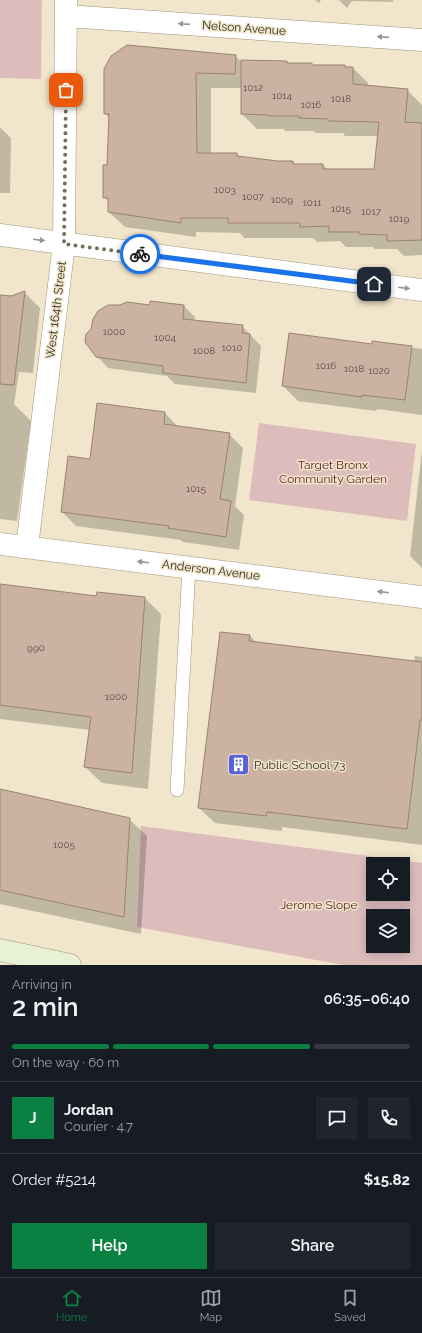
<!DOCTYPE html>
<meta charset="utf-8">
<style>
body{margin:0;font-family:Raleway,sans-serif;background:#20242c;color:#f1f3f6;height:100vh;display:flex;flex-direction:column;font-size:15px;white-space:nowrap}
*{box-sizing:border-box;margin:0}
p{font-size:13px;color:#9ea1a6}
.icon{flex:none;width:22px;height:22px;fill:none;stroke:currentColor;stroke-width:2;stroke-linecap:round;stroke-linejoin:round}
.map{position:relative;height:965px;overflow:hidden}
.panel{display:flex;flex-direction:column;background:#171b24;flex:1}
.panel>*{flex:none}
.tools{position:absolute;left:366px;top:857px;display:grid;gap:8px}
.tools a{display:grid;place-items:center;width:44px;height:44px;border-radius:0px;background:#171b24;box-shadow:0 2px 10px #0003;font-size:20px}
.pin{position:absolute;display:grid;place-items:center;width:34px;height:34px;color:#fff;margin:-17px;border-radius:8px;box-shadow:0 2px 6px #0006}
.courier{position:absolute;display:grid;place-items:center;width:40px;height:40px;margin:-20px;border:3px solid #1a73e8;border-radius:50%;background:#fff;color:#222;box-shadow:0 1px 5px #0007}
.headline em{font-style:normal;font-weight:600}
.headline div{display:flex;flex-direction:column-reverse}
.headline{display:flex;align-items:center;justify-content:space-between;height:68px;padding:0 12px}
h1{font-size:26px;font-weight:600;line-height:30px}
.bar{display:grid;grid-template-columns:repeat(4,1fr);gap:6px 4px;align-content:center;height:48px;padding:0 12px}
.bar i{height:5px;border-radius:3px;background:#363941}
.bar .current{background:#0b8043}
.bar p{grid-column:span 4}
.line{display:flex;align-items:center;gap:10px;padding:0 12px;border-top:1px solid #363941}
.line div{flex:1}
.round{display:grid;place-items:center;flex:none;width:42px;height:42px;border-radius:0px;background:#20242c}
.cta{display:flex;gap:8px;margin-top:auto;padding:8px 12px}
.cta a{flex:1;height:46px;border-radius:0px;background:#0b8043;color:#fff;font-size:16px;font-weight:600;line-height:46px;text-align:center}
.cta a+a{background:#20242c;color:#f1f3f6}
.dock{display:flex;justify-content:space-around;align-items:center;height:56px;border-top:1px solid #363941;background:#171b24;font-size:11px;color:#9ea1a6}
.dock a{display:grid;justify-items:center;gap:2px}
.dock .current{color:#0b8043}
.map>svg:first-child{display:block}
</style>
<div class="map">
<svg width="422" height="965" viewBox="0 0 422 965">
<rect width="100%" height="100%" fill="#f1e6cb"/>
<!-- green -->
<path fill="#ddbcbc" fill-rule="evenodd" d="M0,0H42L41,79L0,78Z
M259,423L416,444L407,521L249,500Z
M141,826L422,863V965H343L137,927ZM373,864H403V894H373ZM373,916H403V946H373Z"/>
<!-- shadow -->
<path fill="#0003" fill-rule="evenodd" d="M315,0H321L319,3Z
M339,0H393V2L352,1L347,8Z
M118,52L235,56L241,61L286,62L288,64H312L313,66H345L347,68H353L368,83V86L407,90L422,105V255L404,256L397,249H375L373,247H346L340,241L317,242L313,238H244L240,233L196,232V237L125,227L109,212V202L104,197L108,166L109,118L105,113V69L109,60ZM211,88H242V114L257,129H284L285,131H314L315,133H343L345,136H378L375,170H328L323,165H296L293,162H278L240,157L237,154H211Z
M0,127L11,138L10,193H0Z
M24,292L40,308L33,373L19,372L14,404L31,421L17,521L0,519V296L11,297Z
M151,302L184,306L195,317L194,321L242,326L261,346L256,393L175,384L167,376L108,368L97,356L150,306Z
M373,342L422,349V415L377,409L376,411L298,401L283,386L373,345Z
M165,413L178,427L229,434L243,448L235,506L244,515L239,550L183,542L181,540L76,526L62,512L91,460Z
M422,450V568L410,556Z
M0,585L97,597L145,598L161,614L148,789L102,783L85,767L90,730L0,719Z
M221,633L250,636L256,642L414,662L415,656L422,657V845L282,827V831L215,823L199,808Z
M0,790L129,819L147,836L141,934L0,904Z"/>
<!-- building -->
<path fill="#cbb2a2" stroke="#9a8272" d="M127,45L236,55L235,74L196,73L197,153H237V156L278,161H293V164H323V169H374L379,122L328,121V119L299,118V116H269V115L241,114V60L287,61V63H312V65H345V67H353V84L408,89L405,122L422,123V240L387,241V235L359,234V232H329V226L300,227V223H228V218H181V223L108,212V198H103V165H107L109,114H104V69L111,56Z
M25,291L14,385L0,384V295L11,296Z
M150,301L184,305L183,319L243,325L242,333L250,334L246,383L163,373V366L96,357L85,342L86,334L91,329L93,319L98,311L108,305H120L127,302L150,305Z
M289,333L372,344V341L412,346L405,400L362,395V397L282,386Z
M97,403L165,412L164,424L230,433L220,499L231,501L226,537L168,528L169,526L61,512L68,456L90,459Z
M0,584L96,596L97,592L145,597L132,773L84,767L91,717L0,705Z
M220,632L250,635L249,641L422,662V720H420L407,829L267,812L266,816L198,808Z
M0,789L130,818L124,917L0,890Z"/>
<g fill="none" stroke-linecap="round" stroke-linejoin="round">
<defs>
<path id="lane" d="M177,790L189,567"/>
<path id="street" d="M66,16L422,40
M0,235L422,290
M0,544L422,597
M27,547L64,244L66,0"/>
<path id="secondary" d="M0,950L70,965"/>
</defs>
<!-- lane casing -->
<use href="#lane" stroke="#9f957c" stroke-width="14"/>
<!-- street casing -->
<use href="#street" stroke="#9f957c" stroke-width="23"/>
<!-- secondary casing -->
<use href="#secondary" stroke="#9f957c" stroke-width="23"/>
<!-- lane -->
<use href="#lane" stroke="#fff" stroke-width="13"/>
<!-- street -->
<use href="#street" stroke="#fff" stroke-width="22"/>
<!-- secondary -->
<use href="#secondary" stroke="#e8f0d6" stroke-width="22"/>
</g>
<!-- one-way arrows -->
<defs><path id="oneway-solid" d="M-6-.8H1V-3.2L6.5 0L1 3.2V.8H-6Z"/></defs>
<g fill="#989692">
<use href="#oneway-solid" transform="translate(184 24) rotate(-176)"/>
<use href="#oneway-solid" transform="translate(383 37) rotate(-176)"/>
<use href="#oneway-solid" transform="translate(39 240) rotate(7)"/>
<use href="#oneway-solid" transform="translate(404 288) rotate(7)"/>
<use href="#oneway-solid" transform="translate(143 562) rotate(-173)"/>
<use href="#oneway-solid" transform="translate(383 592) rotate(-173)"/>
</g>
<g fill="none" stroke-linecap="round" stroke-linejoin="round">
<!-- done -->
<path stroke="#756e5e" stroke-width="4" stroke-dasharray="0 7.2" d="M66,90L64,244L140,254"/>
<!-- route -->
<path stroke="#1a73e8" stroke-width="5" d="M140,254L374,284"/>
</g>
<!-- icons -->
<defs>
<symbol id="building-square" viewBox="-11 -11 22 22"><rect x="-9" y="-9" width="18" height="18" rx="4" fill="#5a61d9" stroke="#f1e6cb"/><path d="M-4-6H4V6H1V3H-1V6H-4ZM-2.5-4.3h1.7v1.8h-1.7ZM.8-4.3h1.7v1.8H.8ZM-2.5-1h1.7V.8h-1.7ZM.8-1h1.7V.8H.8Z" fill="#fff"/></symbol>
</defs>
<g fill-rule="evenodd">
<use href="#building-square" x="226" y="752" width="25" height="25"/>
</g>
<g text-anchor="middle" stroke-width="3" stroke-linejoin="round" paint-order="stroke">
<!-- number labels -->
<g font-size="10" fill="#584f44">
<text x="253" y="91">1012</text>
<text x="282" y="99">1014</text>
<text x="341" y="102">1018</text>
<text x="311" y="108">1016</text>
<text x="225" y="193">1003</text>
<text x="253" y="200">1007</text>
<text x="282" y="203">1009</text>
<text x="312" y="206">1011</text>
<text x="341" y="212">1015</text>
<text x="371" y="215">1017</text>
<text x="399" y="222">1019</text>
<text x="114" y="335">1000</text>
<text x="165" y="341">1004</text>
<text x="232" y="351">1010</text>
<text x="204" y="354">1008</text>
<text x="326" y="369">1016</text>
<text x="354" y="372">1018</text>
<text x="379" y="374">1020</text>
<text x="196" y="492">1015</text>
<text x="36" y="651">990</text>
<text x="116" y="700">1000</text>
<text x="64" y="848">1005</text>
</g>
<!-- street labels -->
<g font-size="12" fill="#322e24" stroke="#f1e6cb">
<text transform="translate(244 28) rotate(4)" y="4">Nelson Avenue</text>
<text transform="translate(56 310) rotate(-83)" y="4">West 164th Street</text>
<text transform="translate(211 570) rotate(7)" y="4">Anderson Avenue</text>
</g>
<!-- park labels -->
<g font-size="12" fill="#5f2024" stroke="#f1e6cb">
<text x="333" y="469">Target Bronx<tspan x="333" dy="14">Community Garden</tspan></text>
<text x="319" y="909">Jerome Slope</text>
</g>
<!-- poi labels -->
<g font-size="12" fill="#322e24" stroke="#f1e6cb" text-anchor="start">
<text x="254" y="769">Public School 73</text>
</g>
</g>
</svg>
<div class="tools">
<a><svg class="icon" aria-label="locate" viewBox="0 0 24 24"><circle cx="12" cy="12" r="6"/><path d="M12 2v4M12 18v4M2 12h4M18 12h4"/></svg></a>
<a><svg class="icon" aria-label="layers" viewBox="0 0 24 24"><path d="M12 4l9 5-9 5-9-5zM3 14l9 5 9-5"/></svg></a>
</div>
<div class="pin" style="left:66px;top:90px;background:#ea580c"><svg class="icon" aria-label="bag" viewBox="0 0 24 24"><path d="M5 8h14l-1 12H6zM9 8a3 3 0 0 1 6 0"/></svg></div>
<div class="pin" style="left:374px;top:284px;background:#1f2937"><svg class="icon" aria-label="home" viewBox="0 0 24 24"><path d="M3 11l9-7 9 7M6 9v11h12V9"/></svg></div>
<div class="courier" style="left:140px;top:254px"><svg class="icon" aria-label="bike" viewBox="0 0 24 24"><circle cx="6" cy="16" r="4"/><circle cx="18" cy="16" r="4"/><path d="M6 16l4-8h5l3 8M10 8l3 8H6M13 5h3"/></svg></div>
</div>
<section class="panel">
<div class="headline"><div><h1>2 min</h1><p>Arriving in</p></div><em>06:35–06:40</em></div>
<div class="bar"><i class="current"></i><i class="current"></i><i class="current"></i><i></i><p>On the way · 60 m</p></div>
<div class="line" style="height:72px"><b class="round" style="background:#0b8043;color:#fff">J</b><div><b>Jordan</b><p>Courier · 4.7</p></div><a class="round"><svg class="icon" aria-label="chat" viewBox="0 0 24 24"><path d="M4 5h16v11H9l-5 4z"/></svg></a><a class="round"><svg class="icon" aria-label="phone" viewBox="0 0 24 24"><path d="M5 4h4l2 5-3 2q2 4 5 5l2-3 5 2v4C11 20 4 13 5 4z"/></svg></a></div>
<div class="line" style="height:52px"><div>Order #5214</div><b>$15.82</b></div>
<div class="cta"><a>Help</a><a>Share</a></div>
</section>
<nav class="dock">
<a class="current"><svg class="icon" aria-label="home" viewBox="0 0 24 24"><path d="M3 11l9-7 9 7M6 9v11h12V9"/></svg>Home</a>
<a><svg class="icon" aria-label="map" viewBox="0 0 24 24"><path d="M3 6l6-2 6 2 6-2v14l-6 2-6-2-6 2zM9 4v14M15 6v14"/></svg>Map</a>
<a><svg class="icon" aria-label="saved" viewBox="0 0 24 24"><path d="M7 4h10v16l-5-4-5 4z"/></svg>Saved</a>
</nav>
